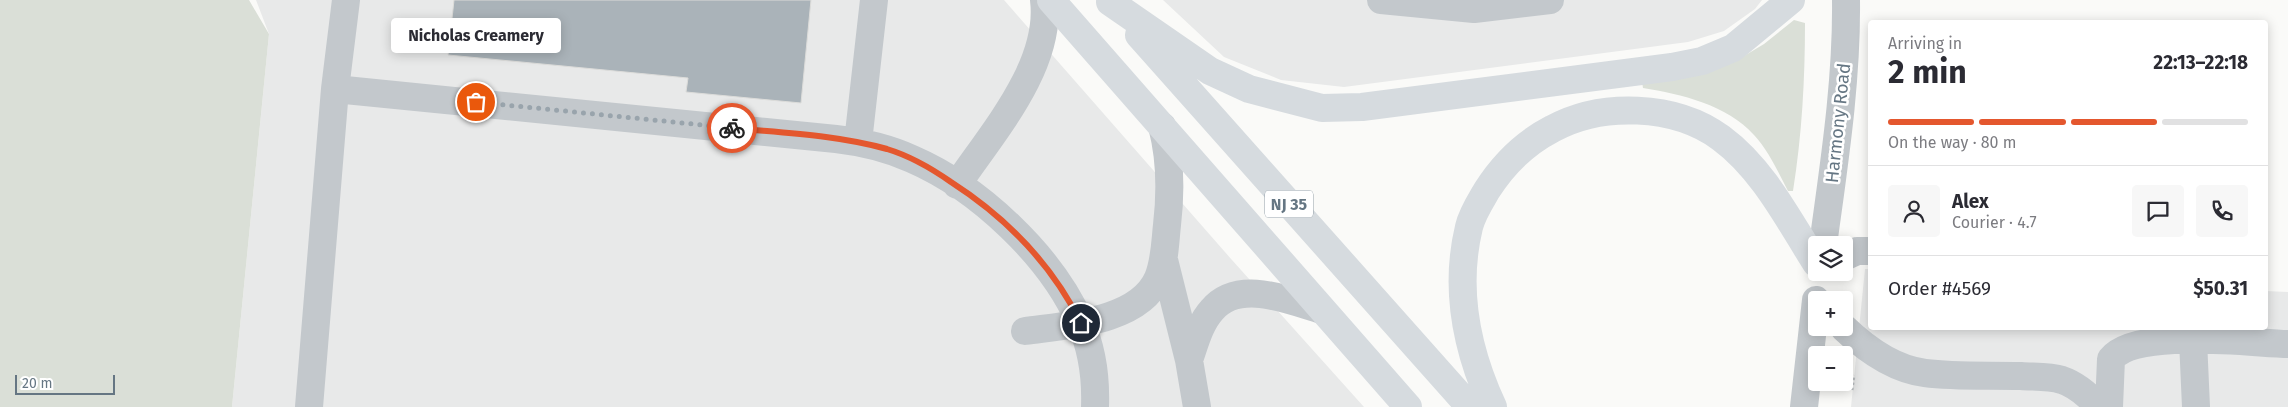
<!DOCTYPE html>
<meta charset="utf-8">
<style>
body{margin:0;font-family:"Fira Sans",sans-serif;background:#f7f7f7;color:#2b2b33;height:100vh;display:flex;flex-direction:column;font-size:19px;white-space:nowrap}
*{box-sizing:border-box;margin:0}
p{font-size:16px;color:#7c7c81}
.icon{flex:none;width:28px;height:28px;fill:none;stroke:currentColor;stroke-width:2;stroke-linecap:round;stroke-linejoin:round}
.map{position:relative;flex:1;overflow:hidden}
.details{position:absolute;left:1868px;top:20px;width:400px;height:310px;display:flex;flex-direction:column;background:#fff;border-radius:5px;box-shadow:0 2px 12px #0003}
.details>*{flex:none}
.tools{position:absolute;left:1808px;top:236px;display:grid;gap:10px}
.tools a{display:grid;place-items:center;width:45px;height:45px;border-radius:5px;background:#fff;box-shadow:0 2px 12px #0003;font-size:25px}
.scale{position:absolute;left:15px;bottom:12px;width:100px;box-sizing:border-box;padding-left:5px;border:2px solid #657683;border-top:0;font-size:14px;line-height:18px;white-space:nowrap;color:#657683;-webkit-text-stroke:4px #fff;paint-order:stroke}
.pin{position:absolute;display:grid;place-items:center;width:42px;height:42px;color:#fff;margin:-21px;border:2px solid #fff;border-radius:50%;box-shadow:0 1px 5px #0007}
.courier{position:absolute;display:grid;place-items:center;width:50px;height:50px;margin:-25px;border:4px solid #e4572e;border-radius:50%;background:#fff;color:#222;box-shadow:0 1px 6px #0007}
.bubble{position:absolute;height:35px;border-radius:5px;background:#fff;box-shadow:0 2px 12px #0003;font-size:16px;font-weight:700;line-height:35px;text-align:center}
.headline em{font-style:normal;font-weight:700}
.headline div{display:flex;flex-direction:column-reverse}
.headline{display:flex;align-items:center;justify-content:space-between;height:85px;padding:0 20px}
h1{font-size:32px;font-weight:700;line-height:38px}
.bar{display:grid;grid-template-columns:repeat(4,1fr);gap:8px 5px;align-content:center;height:60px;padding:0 20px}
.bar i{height:6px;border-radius:4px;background:#e1e1e2}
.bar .selected{background:#e4572e}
.bar p{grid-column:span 4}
.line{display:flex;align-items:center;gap:12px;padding:0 20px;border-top:1px solid #e1e1e2}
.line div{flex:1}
.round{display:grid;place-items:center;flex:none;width:52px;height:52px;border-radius:5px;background:#f7f7f7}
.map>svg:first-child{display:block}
</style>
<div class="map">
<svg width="2288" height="407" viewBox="0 0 2288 407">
<rect width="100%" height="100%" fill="#fafaf8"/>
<!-- built -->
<path fill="#e8e9e9" d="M256,0H1004L1232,260L1364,407H232L269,34Z
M1163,0H1762L1755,9L1724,31L1688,42L1344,87L1281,80L1224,57Z
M1865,269H1870V328H2265V291L2288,292V407H1851Z"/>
<!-- green -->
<path fill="#dadfd7" d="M0,0H249L269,34L232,407H0Z
M1794,20L1805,23C1805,79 1802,135 1793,191H1788C1778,172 1769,151 1754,135C1727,105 1681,94 1643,88L1642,82L1739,59L1764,44Z"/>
<!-- building -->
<path fill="#aab3b9" stroke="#dcdcda" d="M454,0H811L801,103L686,92L688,78L448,55Z"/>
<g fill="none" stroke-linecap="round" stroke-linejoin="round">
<!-- path -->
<path stroke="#bbbfc2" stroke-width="3" stroke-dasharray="2.5 2.5" stroke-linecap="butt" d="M1852,390L1854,375"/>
<!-- minor -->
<path stroke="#c3c8cc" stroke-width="28" d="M1381,0L1474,9L1550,0
M335,89L836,139C862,142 888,148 912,159C979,188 1051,256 1080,322C1092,348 1096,379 1095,407
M858,142L874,0
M957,185C992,133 1052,66 1044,0
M1823,245C1834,164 1847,82 1846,0
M1844,257L1857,251H1870
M1164,260L1189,360L1197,407
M1844,328C1866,349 1893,369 1925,373C1956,377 1989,375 2021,376C2034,377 2049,376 2062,380C2077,385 2089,396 2099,407
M1025,331C1067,325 1139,322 1158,278C1165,261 1165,243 1167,225C1171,191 1171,160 1162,126
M2193,340L2196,407
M1189,360C1195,343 1200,323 1212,310C1239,278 1290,301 1322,310
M309,407L335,89L346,0
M1804,407L1816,300
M2109,407L2111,359C2135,328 2249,343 2288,344"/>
<!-- highway -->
<path stroke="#d6dbdf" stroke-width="28" d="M1051,0L1408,407
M1110,2L1210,71L1249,89L1322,108L1362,107L1672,67L1702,61L1733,48L1791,0
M1139,35L1470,407
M1493,407C1467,351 1454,289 1469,227C1472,214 1480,202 1487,190C1503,165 1525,143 1552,129C1601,102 1675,104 1721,138C1763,169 1788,219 1816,263"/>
</g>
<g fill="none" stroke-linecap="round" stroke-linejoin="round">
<!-- done -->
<path stroke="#99a4ac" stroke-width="5" stroke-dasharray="0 9" d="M476,102L732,128"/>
<!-- route -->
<path stroke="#e4572e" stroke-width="6" d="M732,128C784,133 837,135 887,149C910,156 931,168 951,182C1007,218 1051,263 1081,323"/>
</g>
<g text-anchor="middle" stroke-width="5" stroke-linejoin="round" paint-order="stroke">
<!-- shield labels -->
<rect fill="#fff" stroke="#939fa8" stroke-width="1" x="1265" y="190.5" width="48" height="27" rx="4"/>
<g font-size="16" font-weight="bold" fill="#657683">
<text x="1289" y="210">NJ 35</text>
</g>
<!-- street labels -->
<g font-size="18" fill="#657683" stroke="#fff">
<text transform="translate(1838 123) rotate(-84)" y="6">Harmony Road</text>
</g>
</g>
</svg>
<div class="tools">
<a><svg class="icon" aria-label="layers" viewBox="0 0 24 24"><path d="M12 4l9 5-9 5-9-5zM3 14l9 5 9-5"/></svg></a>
<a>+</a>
<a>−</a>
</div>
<div class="scale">20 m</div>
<div class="pin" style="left:476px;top:102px;background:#ea580c"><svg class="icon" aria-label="bag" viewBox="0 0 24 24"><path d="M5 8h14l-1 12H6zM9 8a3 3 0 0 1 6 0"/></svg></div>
<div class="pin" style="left:1081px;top:323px;background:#1f2937"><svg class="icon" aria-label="home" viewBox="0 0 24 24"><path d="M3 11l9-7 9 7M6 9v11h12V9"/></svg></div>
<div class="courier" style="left:732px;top:128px"><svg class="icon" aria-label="bike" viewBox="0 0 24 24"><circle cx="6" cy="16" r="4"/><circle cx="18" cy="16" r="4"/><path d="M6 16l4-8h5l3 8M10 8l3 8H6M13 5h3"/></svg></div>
<div class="bubble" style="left:391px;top:18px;width:170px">Nicholas Creamery</div>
<section class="details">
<div class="headline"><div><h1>2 min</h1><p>Arriving in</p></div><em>22:13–22:18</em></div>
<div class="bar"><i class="selected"></i><i class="selected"></i><i class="selected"></i><i></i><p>On the way · 80 m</p></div>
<div class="line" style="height:90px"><a class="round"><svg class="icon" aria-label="person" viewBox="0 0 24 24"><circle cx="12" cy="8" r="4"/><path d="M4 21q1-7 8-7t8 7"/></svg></a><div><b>Alex</b><p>Courier · 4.7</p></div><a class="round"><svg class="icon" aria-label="chat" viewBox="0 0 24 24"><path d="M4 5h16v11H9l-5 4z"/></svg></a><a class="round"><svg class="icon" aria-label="phone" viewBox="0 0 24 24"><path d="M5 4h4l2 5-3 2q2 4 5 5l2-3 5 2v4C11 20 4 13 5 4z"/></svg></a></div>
<div class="line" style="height:65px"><div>Order #4569</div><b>$50.31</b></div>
</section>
</div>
